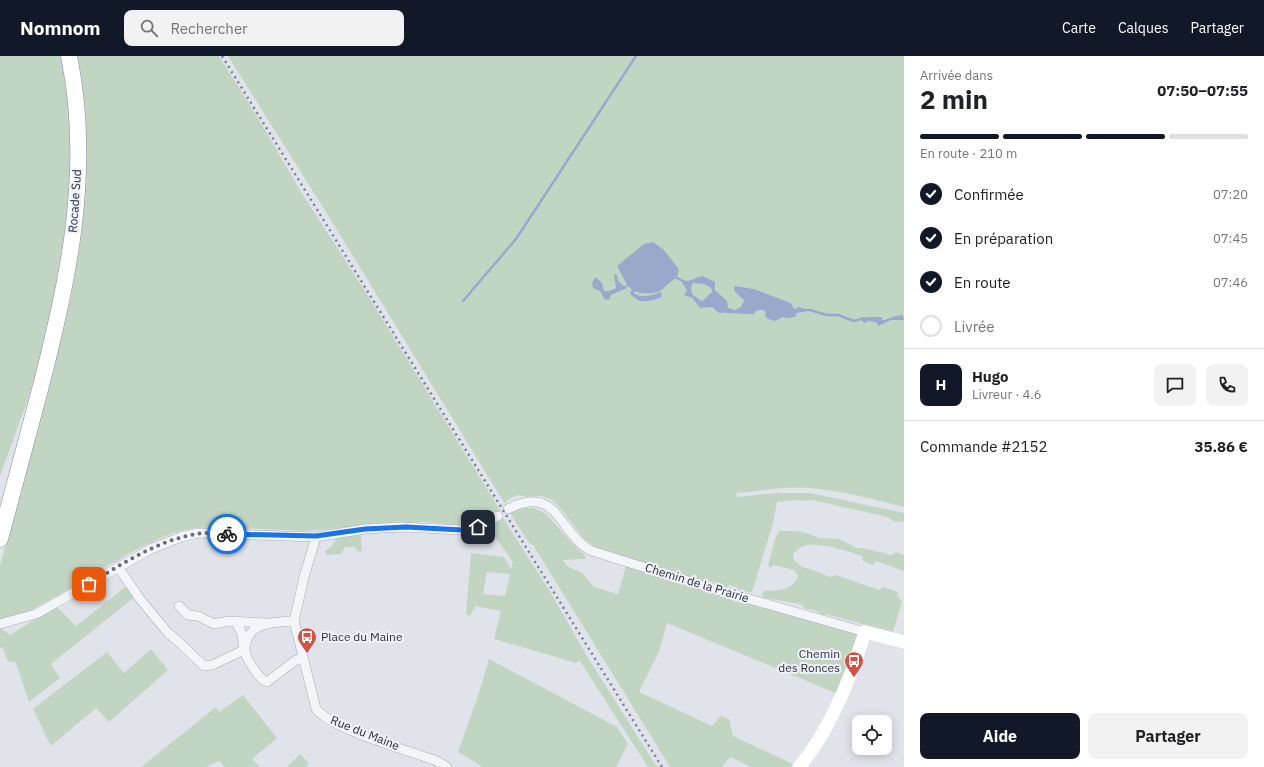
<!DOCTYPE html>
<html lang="fr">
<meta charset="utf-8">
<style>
body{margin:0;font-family:"IBM Plex Sans",sans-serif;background:#f2f2f2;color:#202124;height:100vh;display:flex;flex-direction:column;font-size:15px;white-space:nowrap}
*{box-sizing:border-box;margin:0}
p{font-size:13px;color:#757577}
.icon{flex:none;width:22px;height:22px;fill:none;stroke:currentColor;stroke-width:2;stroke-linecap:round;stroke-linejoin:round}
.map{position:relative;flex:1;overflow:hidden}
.side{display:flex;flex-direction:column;background:#fff;width:360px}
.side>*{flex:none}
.buttons{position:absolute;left:852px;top:659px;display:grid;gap:8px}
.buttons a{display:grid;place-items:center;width:40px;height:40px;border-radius:8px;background:#fff;box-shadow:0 2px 10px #0003;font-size:20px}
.pin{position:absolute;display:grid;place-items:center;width:34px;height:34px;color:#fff;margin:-17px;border-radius:8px;box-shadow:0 2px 6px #0006}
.courier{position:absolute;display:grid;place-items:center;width:40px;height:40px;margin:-20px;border:3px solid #1a73e8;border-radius:50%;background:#fff;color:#222;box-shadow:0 1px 5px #0007}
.overview em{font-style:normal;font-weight:700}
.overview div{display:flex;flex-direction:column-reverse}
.overview{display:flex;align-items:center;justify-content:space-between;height:68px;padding:0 16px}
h1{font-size:26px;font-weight:700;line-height:30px}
.bar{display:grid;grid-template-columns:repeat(4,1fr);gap:6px 4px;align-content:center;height:48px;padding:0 16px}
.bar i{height:5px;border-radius:3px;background:#e0e0e0}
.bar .current{background:#111827}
.bar p{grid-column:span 4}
.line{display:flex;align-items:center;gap:10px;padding:0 16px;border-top:1px solid #e0e0e0}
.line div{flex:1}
.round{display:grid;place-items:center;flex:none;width:42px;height:42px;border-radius:8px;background:#f2f2f2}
ol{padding:0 16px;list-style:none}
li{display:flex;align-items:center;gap:12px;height:44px}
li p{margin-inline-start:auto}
li .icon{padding:4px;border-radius:50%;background:#111827;color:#fff;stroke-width:4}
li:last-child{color:#757577}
li i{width:22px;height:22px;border:2px solid #e0e0e0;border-radius:50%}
.cta{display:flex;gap:8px;margin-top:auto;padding:8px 16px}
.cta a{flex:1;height:46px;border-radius:8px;background:#111827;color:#fff;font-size:16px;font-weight:700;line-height:46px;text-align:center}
.cta a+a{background:#f2f2f2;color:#202124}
header{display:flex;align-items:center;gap:24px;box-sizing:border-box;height:56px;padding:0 20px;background:#111827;color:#fff}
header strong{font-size:19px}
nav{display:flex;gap:22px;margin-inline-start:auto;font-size:14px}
.search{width:280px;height:36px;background:#f2f2f2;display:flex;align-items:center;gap:10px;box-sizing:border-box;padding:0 14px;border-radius:8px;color:#757577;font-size:15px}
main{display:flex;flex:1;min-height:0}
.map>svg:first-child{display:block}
</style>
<header>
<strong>Nomnom</strong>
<div class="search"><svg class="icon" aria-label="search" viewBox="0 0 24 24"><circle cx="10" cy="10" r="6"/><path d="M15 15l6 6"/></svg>Rechercher</div>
<nav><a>Carte</a><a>Calques</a><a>Partager</a></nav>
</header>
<main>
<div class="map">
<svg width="904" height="711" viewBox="0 0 904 711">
<rect width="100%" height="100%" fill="#e1e3ea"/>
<!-- green -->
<path fill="#c2d5c2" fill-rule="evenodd" d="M0,0H63L67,31L71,80V119L65,194L43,295L27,346L0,420Z
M77,0H219L258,62L303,139L362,230L500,454L499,457L471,468L452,469L427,466L401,467L306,475L215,471L195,472L170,478L146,489L128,498L119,504L108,509L63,537L28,556L0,564V509L53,315L71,241L79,195L85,133L84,57Z
M228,0H904V260C897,259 891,262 884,263C874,264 872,259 861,263L877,267L878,269L891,264H904V451C873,443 840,434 807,432C784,430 760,435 737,437L736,441L778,437H810L904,457V465L896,466L887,461L812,444L803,445L795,444L777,446L773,467L753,533L752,536C744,536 737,534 730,529L725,532L713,526L697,523L597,492L584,483L562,454L551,443L541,440L527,441L519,439L508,443L505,448L329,161ZM653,186L663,193L679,213L677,222L667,227L658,236L633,237C644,243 650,239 661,237L660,242L644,247L630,236L632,234L628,229C622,236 612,238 604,243L600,235L602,227L604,235H609L616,231L618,225L624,230L627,228ZM703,220C712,224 722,243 727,252L735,254L741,251L744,243L735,236L736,230L754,233L791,247L793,253L804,256L783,261L775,265C769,259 766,253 756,255L754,258C742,259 731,256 719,257L712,251L696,248L687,235L685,229L686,225C692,224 696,221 703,220Z
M693,227L704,228L711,232L712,236L702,245L692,238L691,231Z
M524,452H534L546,458L571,486L585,499V503L563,504L567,510L582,517L594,531L618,538L626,510L857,578L859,585L838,638L667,567L659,596L639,636L712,670L721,660L729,663L733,680L793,708L791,711H751L730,701L722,711H670L533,489L529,487L510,457Z
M500,462H503L551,537L588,602L657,711H648L580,605L576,607L494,583L501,555L475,550L470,560L466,558L471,497L504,501L511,513L513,506L492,476L482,475L491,471ZM487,516L510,518L505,540L483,538Z
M779,475H797L810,478L819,482L839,483L857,492H863L892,499L896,496L904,499V515L876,505L873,509L863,505L862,500C848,495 814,484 801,491C798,493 796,496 793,497L794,504L802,511L813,514L830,521L836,519L879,534L883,531L898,536L897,540L902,545L893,576L829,559H822L815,554L806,553L800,548L765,542L762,539L764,535C776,535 794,534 798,520L794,514L773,509L771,512L768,510L775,483Z
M361,479L362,495L358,496L355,491H345L341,498L327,499L325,495L331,491L336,482Z
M128,529L136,540L51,608L60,622L29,646L16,607L8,605L3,592L0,591V572L10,579L56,550L76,570Z
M151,593L168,614L109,666L96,652L51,690L33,653L107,596L124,617Z
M489,603L617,671L628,688L616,711H483L458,696L480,634Z
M243,639L277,682L252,703L260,711H225L219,705L206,711H141L216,651L219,656Z
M300,698L309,707L306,711H287Z"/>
<!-- water -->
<path fill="#9ca7cb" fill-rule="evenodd" d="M653,186L663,193L679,213L677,222C670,226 669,227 664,232C657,239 644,238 635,236L634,237C643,243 651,239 661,236L662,240C659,243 657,243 653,244C643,247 639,246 631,239L630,236L632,234L628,230L625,233L611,239L609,244L604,243L600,235L593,232L592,227L595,221L602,227L604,235H609L616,232L614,218L617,219L618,225L624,230L627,229L617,210L644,188Z
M703,220L715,226V234L727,245L728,252L735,254L741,251L744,244L735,236L734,233L735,230L754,233L791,247L794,253L799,251L806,254L804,256L797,257L795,261L787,262L783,261L775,265L768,263L765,260L766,256L762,254L756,255L754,258C742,259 731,256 719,257L712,251L700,252L692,242L684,239L687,235L681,224C690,227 694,221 703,220ZM693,227L704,228L711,232L712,236L702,245L692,238L691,231Z
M896,260L903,259L904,264H891L878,270L877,267L869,265L864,267L861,263L868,261H881L883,264Z"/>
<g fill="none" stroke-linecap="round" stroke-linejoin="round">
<!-- stream -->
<path stroke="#9ca7cb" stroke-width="2.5" d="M677,222L683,225
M463,245L516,183L636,0
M803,254H810L827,259H838L854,265L864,262"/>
<defs>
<path id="street" d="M508,453C559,427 558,478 592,495L707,531L865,576
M316,481L304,521L294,565L316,653C335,675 408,694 437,705L447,711
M118,511L140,543L168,577L180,587L204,610L212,609L244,594L242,578L236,565
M179,550L188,559L198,560L214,568L229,565L265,567
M294,565C282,566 266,565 255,573C250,576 244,587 245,594C245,602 260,624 267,626L296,604L303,602
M0,568L36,558L151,493L181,481L198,477L316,481L365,473L401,471L462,474L478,471L498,460"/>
<path id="highway" d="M0,483C12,437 25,391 37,345C67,232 93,117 69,0"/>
</defs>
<!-- street casing -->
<use href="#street" stroke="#aaacb8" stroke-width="10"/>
<!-- highway casing -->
<use href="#highway" stroke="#888ca2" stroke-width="17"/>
<!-- street -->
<use href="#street" stroke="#f4f5f8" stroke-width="9"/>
<!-- secondary -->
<path stroke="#fff" stroke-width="13" d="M799,711C830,675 851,621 865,576L904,586"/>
<!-- highway -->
<use href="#highway" stroke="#fff" stroke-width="16"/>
<!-- rail -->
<path stroke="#7a7e95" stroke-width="2.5" stroke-dasharray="2 4" stroke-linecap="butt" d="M222,0L662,711"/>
</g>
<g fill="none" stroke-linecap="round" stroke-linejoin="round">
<!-- done -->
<path stroke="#696c7d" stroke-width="4" stroke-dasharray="0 7.2" d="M89,528C122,508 158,484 197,478C206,476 218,478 227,478"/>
<!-- route -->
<path stroke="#1a73e8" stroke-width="5" d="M227,478L316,480L365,473L406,471L462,474L478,471"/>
</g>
<!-- icons -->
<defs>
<symbol id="bus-pin" viewBox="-11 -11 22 30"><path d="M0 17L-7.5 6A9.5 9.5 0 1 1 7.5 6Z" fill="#d25244" stroke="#f1f2f8"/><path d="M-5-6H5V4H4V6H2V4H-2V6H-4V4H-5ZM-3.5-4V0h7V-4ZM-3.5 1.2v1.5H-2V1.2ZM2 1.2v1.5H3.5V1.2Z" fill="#fff"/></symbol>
</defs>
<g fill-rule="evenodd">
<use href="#bus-pin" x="296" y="570" width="22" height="30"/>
<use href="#bus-pin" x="843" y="594" width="22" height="30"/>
</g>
<g text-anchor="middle" stroke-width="4" stroke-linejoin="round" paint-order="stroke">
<!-- street labels -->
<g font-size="12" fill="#292c43" stroke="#f1f2f8">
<text transform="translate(75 145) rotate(-86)" y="4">Rocade Sud</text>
<text transform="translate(697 527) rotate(17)" y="4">Chemin de la Prairie</text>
<text transform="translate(365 677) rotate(22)" y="4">Rue du Maine</text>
</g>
<!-- poi labels -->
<g font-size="12" fill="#292c43" stroke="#f1f2f8" text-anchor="start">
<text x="321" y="585">Place du Maine</text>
<text x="840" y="602" text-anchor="end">Chemin<tspan x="840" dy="14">des Ronces</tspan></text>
</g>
</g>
</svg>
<div class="buttons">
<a><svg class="icon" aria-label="locate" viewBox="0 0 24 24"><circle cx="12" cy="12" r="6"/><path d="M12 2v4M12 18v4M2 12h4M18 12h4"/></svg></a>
</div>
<div class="pin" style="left:89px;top:528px;background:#ea580c"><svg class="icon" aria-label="bag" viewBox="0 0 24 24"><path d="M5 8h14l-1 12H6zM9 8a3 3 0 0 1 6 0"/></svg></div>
<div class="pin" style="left:478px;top:471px;background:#1f2937"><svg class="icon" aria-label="home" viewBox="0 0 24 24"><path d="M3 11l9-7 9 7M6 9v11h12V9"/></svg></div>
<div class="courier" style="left:227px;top:478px"><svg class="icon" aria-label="bike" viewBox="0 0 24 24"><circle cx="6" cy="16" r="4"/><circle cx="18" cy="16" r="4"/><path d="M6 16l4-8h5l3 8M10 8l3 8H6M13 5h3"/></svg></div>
</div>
<section class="side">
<div class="overview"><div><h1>2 min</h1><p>Arrivée dans</p></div><em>07:50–07:55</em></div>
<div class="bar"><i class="current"></i><i class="current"></i><i class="current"></i><i></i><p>En route · 210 m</p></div>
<ol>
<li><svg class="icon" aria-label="check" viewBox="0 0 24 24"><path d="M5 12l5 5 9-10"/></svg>Confirmée<p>07:20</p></li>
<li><svg class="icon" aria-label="check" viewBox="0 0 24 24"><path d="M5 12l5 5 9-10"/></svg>En préparation<p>07:45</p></li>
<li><svg class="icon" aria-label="check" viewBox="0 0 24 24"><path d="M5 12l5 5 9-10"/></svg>En route<p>07:46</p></li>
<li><i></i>Livrée</li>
</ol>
<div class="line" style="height:72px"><b class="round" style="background:#111827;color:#fff">H</b><div><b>Hugo</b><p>Livreur · 4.6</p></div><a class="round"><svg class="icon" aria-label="chat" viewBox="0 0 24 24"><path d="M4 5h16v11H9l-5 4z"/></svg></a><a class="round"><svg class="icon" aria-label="phone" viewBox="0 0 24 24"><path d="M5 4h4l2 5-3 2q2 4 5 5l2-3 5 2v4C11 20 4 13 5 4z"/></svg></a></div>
<div class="line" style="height:52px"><div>Commande #2152</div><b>35.86 €</b></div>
<div class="cta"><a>Aide</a><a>Partager</a></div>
</section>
</main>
